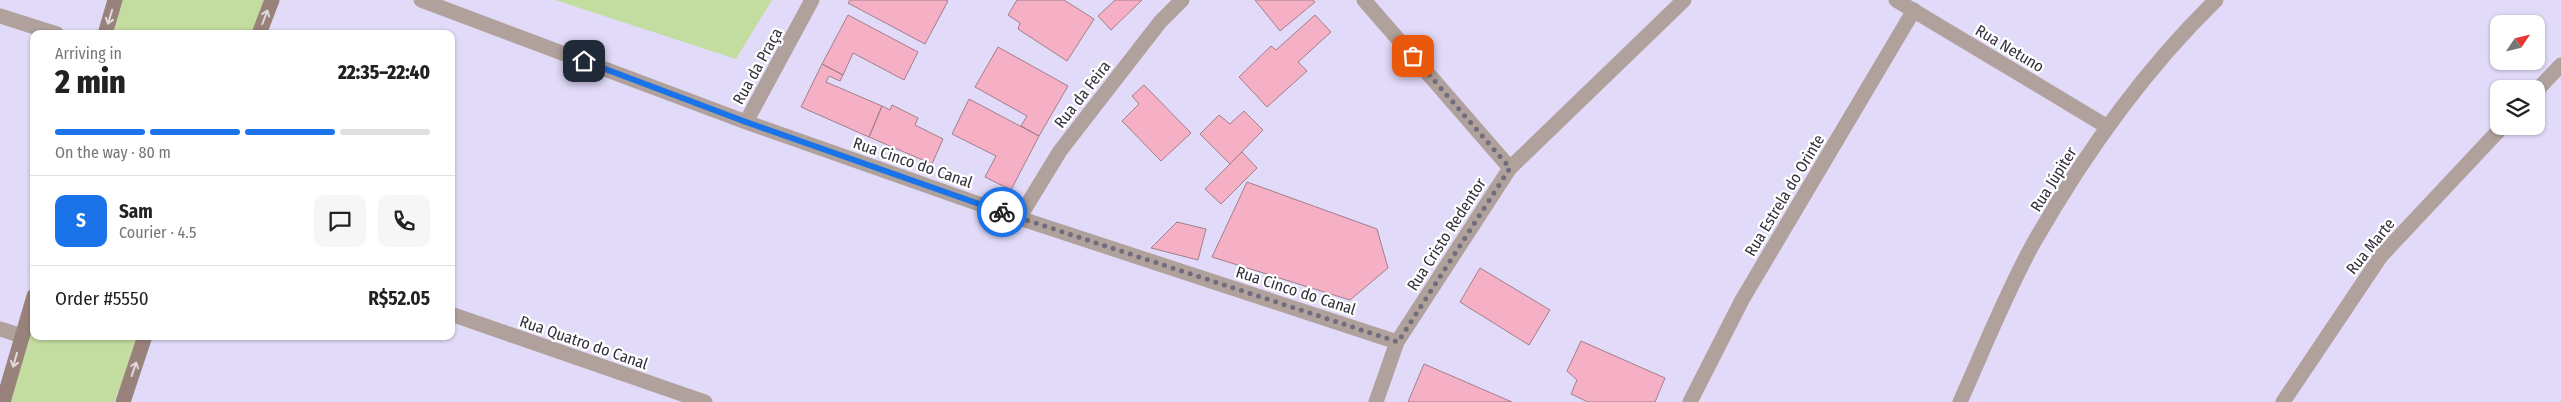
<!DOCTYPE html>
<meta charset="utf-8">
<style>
body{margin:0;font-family:"Fira Sans Condensed",sans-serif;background:#f6f6f6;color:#222;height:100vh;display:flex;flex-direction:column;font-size:19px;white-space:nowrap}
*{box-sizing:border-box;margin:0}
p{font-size:16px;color:#767676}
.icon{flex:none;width:28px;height:28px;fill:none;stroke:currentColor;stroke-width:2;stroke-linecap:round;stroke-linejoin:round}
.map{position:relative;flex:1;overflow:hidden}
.details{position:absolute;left:30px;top:30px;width:425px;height:310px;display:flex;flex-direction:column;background:#fff;border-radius:10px;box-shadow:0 1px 4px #0004}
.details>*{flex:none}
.needle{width:32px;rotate:55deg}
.buttons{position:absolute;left:2490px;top:15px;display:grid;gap:10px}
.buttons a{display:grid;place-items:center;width:55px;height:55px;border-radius:10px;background:#fff;box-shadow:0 1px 4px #0004;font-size:25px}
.pin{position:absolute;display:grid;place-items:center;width:42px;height:42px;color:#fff;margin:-21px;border-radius:10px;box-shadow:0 2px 8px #0006}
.courier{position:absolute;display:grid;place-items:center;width:50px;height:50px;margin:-25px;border:4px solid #1a73e8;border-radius:50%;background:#fff;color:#222;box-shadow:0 1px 6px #0007}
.head em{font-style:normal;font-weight:800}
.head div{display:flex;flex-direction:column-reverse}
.head{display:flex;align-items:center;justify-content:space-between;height:85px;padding:0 25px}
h1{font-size:32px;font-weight:800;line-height:38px}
.bar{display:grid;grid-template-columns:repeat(4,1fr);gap:8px 5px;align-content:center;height:60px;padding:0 25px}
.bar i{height:6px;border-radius:4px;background:#e0e0e0}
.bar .active{background:#1a73e8}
.bar p{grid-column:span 4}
.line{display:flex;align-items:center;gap:12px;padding:0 25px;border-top:1px solid #e0e0e0}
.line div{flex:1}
.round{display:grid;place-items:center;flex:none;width:52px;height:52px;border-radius:10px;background:#f6f6f6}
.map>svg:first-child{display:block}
</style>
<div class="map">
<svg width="2561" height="402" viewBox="0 0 2561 402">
<rect width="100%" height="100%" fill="#e2daf9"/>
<!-- green -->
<path fill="#c3dca0" d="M115,0H271L258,34H105Z
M555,0H772L736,59Z
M34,298V336H140L114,402H4Z"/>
<!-- building -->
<path fill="#f6b0c5" stroke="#a17f89" d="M850,0H945L948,1L925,44L848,3Z
M1017,0H1064L1094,19L1067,61L1018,29L1020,23L1008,15Z
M1115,0H1142L1111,30L1098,16Z
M1255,0H1313L1315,2L1280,31Z
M848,15L918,52L904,80L853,53L843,75L822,64Z
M1315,15L1331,32L1298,62L1307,71L1267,107L1239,77L1271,46L1276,50Z
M998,47L1068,86L1039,136L1021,126L1027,116L975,87Z
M822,64L843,75L840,81L829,76L826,82L882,106L869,137L801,107Z
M1144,85L1191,133L1161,161L1122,121L1139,104L1132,96Z
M969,99L1039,136L1011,190L985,177L996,156L952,134Z
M892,105L918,118L915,125L943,139L932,164L869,137L882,106L890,110Z
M1244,111L1263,130L1230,164L1200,134L1219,115L1230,124Z
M1242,152L1257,168L1221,204L1205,189Z
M1247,182L1377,229L1388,268L1350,300L1212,257Z
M1177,222L1206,229L1198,260L1151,248Z
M1480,268L1550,310L1529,345L1460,302Z
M1581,341L1665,378L1655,402H1588L1571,394L1577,380L1567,371Z
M1424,364L1512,402H1408Z"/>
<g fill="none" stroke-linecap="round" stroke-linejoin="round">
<!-- street -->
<path stroke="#b1a19c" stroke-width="15" d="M421,0L746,122L1019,218L1397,342
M1364,0L1510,168
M1896,0L2106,126
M0,16L57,34
M2536,91L2561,65
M746,122L812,0
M1019,218L1060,151L1160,22L1182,0
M451,314L705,402
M0,329L22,336
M1376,402L1397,342L1510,168L1684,0
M1690,402L1742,300L1914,10
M1960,402C1983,351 2006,293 2033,244C2083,156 2143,71 2216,0
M2283,402L2381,256L2503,126"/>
<!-- secondary -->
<path stroke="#99827c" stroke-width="15" d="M105,34L115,0
M259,34L272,0
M3,402L34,296
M123,402L145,336"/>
</g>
<!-- one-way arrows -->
<defs><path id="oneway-shaft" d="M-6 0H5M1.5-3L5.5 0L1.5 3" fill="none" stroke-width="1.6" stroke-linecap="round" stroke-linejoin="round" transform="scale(1.25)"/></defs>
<g stroke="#e0dad8">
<use href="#oneway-shaft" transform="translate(110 17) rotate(107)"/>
<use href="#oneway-shaft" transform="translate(265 17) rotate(-69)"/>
<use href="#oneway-shaft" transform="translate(15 360) rotate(106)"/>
<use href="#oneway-shaft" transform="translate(134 369) rotate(-71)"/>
</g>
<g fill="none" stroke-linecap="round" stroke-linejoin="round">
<!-- done -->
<path stroke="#716c7e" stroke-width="5" stroke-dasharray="0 9" d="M1002,212L1398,342L1510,168L1413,56"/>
<!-- route -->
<path stroke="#1a73e8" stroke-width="6" d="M584,61L746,122L1002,212"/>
</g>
<g text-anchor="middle" stroke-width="4.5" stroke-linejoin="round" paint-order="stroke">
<!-- street labels -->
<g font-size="16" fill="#34303c" stroke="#fff">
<text transform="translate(2010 48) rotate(31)" y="6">Rua Netuno</text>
<text transform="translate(757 66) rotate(-61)" y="6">Rua da Praça</text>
<text transform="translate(1082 94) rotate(-52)" y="6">Rua da Feira</text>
<text transform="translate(913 162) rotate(19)" y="6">Rua Cinco do Canal</text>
<text transform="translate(2053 179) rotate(-58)" y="6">Rua Júpiter</text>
<text transform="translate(1784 195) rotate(-59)" y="6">Rua Estrela do Orinte</text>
<text transform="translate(1446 234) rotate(-57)" y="6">Rua Cristo Redentor</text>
<text transform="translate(2370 246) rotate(-51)" y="6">Rua Marte</text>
<text transform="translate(1296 290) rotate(18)" y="6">Rua Cinco do Canal</text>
<text transform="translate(584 342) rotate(19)" y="6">Rua Quatro do Canal</text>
</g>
</g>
</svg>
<div class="buttons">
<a><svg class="needle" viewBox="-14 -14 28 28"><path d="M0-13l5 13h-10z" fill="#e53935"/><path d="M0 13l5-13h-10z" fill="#767676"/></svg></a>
<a><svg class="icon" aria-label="layers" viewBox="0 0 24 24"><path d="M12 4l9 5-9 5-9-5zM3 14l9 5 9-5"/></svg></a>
</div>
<div class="pin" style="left:1413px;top:56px;background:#ea580c"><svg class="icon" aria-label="bag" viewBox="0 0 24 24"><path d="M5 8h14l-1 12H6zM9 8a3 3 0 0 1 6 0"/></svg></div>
<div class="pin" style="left:584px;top:61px;background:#1f2937"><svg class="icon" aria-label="home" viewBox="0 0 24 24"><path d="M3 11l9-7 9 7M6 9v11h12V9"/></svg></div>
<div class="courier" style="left:1002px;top:212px"><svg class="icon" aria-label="bike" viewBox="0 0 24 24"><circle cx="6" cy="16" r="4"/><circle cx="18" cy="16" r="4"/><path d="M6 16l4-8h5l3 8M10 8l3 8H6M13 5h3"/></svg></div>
<section class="details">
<div class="head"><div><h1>2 min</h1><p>Arriving in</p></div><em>22:35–22:40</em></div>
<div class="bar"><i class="active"></i><i class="active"></i><i class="active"></i><i></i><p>On the way · 80 m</p></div>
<div class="line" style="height:90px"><b class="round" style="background:#1a73e8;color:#fff">S</b><div><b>Sam</b><p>Courier · 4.5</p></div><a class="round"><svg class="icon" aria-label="chat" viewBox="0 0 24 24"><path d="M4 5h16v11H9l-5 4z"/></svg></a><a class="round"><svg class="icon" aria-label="phone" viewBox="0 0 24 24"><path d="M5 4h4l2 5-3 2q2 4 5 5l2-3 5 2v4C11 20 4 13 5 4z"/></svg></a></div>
<div class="line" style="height:65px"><div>Order #5550</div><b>R$52.05</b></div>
</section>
</div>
